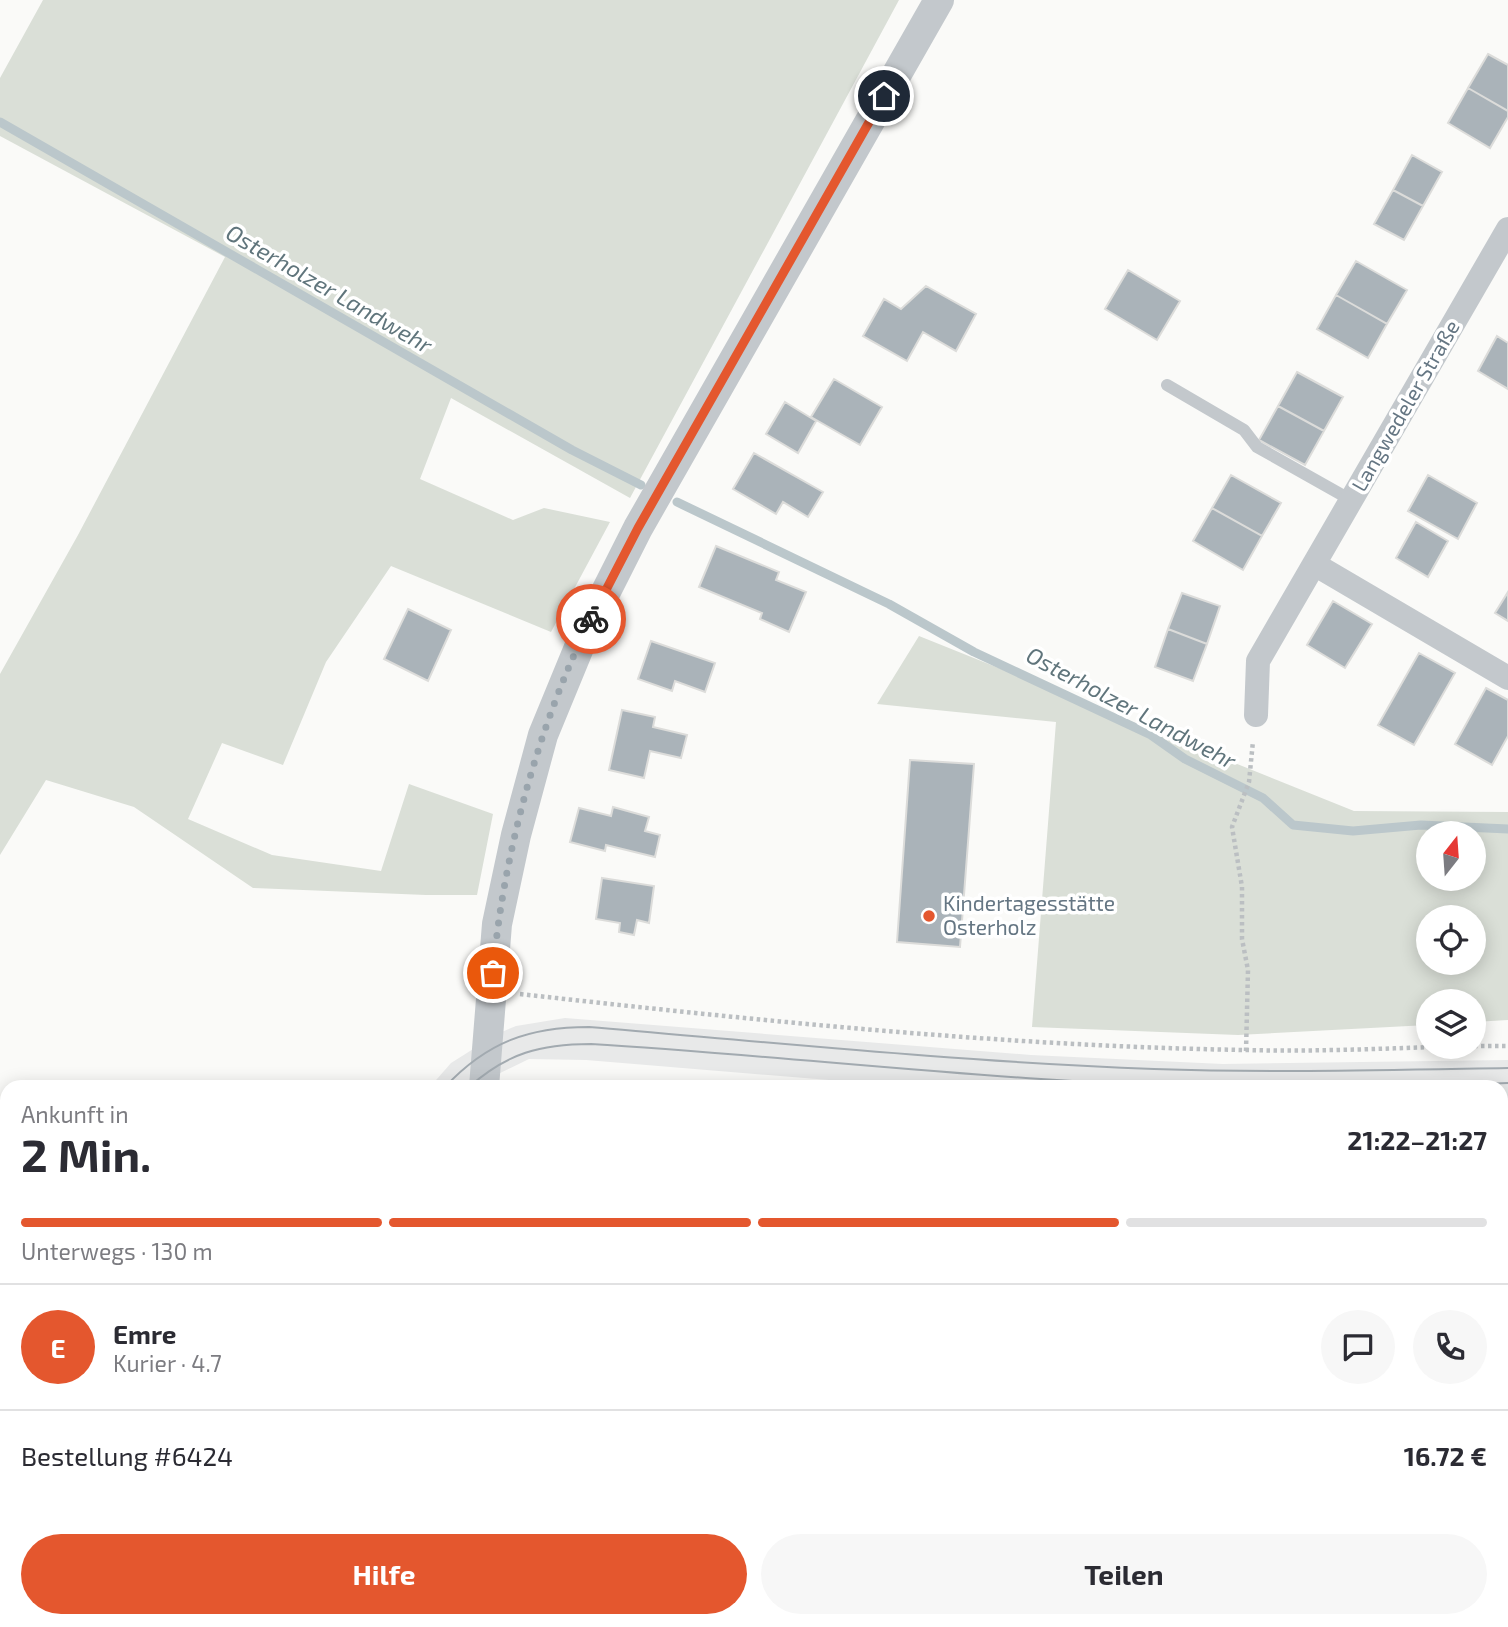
<!DOCTYPE html>
<html lang="de">
<meta charset="utf-8">
<style>
body{margin:0;font-family:"Exo 2",sans-serif;background:#f7f7f7;color:#2b2b33;height:100vh;display:flex;flex-direction:column;font-size:26px;white-space:nowrap}
*{box-sizing:border-box;margin:0}
p{font-size:23px;color:#7c7c81}
.icon{flex:none;width:38px;height:38px;fill:none;stroke:currentColor;stroke-width:2;stroke-linecap:round;stroke-linejoin:round}
.map{position:relative;flex:1;overflow:hidden}
.side{position:absolute;left:0px;top:1080px;width:1508px;height:548px;display:flex;flex-direction:column;background:#fff;border-radius:21px 21px 0 0;box-shadow:0 4px 18px #0003}
.side>*{flex:none}
.needle{width:46px;rotate:17deg}
.fabs{position:absolute;left:1416px;top:821px;display:grid;gap:14px}
.fabs a{display:grid;place-items:center;width:70px;height:70px;border-radius:50%;background:#fff;box-shadow:0 4px 18px #0003;font-size:35px}
.pin{position:absolute;display:grid;place-items:center;width:60px;height:60px;color:#fff;margin:-30px;border:4px solid #fff;border-radius:50%;box-shadow:0 2px 7px #0007}
.courier{position:absolute;display:grid;place-items:center;width:70px;height:70px;margin:-35px;border:5px solid #e4572e;border-radius:50%;background:#fff;color:#222;box-shadow:0 2px 9px #0007}
.headline em{font-style:normal;font-weight:700}
.headline div{display:flex;flex-direction:column-reverse}
.headline{display:flex;align-items:center;justify-content:space-between;height:119px;padding:0 21px}
h1{font-size:46px;font-weight:700;line-height:52px}
.bar{display:grid;grid-template-columns:repeat(4,1fr);gap:10px 7px;align-content:center;height:84px;padding:0 21px}
.bar i{height:9px;border-radius:5px;background:#e1e1e2}
.bar .current{background:#e4572e}
.bar p{grid-column:span 4}
.line{display:flex;align-items:center;gap:18px;padding:0 21px;border-top:2px solid #e1e1e2}
.line div{flex:1}
.round{display:grid;place-items:center;flex:none;width:74px;height:74px;border-radius:37px;background:#f7f7f7}
.action{display:flex;gap:14px;margin-top:auto;padding:14px 21px}
.action a{flex:1;height:80px;border-radius:42px;background:#e4572e;color:#fff;font-size:28px;font-weight:700;line-height:80px;text-align:center}
.action a+a{background:#f7f7f7;color:#2b2b33}
.map>svg:first-child{display:block}
</style>
<div class="map">
<svg width="1508" height="1627" viewBox="0 0 1508 1627">
<rect width="100%" height="100%" fill="#fafaf8"/>
<!-- built -->
<path fill="#e8e9e9" d="M565,1018L1031,1055L1223,1064L1508,1060V1098L1502,1099V1087H914L586,1060L529,1059L498,1074L482,1087H430L451,1063L497,1034L516,1026Z"/>
<!-- green -->
<path fill="#dadfd7" fill-rule="evenodd" d="M43,0H899L630,498L451,398L420,479L513,520L544,508L610,522L551,632L391,566L326,662L283,765L222,743L188,819L272,855L381,871L409,784L493,814L477,895H426L253,888L134,807L46,780L0,855V674L78,535L225,257L0,136V78Z
M919,636L1354,811L1508,812V1020L1474,1022V1001H1428V1025L1238,1035L1032,1027L1056,722L877,704ZM1428,833H1474V878H1428ZM1428,917H1474V962H1428Z
M1508,1136V1627H1060L1061,1620H1502V1137Z"/>
<g fill="none" stroke-linecap="round" stroke-linejoin="round">
<!-- stream -->
<path stroke="#bbc7cb" stroke-width="9" d="M0,122L572,450L641,485
M677,502L889,604L974,652L1151,735L1185,759L1263,798L1293,825L1353,831L1421,825L1508,829"/>
</g>
<!-- building -->
<path fill="#aab3b9" stroke="#dcdcda" stroke-width="2" d="M1488,54L1508,65V111L1468,88Z
M1468,88L1508,111V117L1490,148L1448,123Z
M1412,155L1442,172L1423,206L1393,190Z
M1393,190L1423,206L1404,240L1374,224Z
M1356,261L1407,290L1387,324L1336,295Z
M1128,270L1180,301L1157,340L1105,309Z
M926,286L976,314L956,351L923,332L907,361L863,336L884,299L901,309Z
M1336,295L1387,324L1368,358L1317,329Z
M1497,336L1508,343V389L1478,371Z
M1297,372L1343,397L1324,431L1278,406Z
M834,379L882,407L860,445L811,417Z
M785,402L816,421L798,453L766,434Z
M1278,406L1324,431L1305,465L1259,440Z
M754,453L823,492L808,517L783,502L776,514L733,489Z
M1231,475L1281,503L1262,536L1212,508Z
M1428,475L1477,503L1458,539L1408,511Z
M1212,508L1262,536L1243,570L1193,541Z
M1416,522L1448,541L1428,577L1396,558Z
M716,546L779,572L776,580L806,592L789,632L760,619L762,613L699,587Z
M1508,592V621L1495,613Z
M1182,593L1220,606L1207,644L1168,629Z
M1333,601L1372,624L1345,668L1307,645Z
M408,609L451,630L428,681L384,659Z
M1168,629L1207,644L1193,681L1155,667Z
M651,641L715,663L705,692L675,681L672,691L638,679Z
M1419,653L1455,673L1414,745L1378,725Z
M1486,688L1508,700V736L1492,765L1455,744Z
M622,710L655,717L653,727L687,735L681,758L650,751L644,778L609,770Z
M910,760L974,764L960,947L897,942Z
M613,807L649,817L645,831L660,835L655,857L606,845L605,851L570,842L579,808L611,816Z
M602,878L654,886L649,923L637,920L634,935L619,932L620,923L596,919Z"/>
<g fill="none" stroke-linecap="round" stroke-linejoin="round">
<!-- path -->
<path stroke="#bbbfc2" stroke-width="4.5" stroke-dasharray="3.5 3.5" stroke-linecap="butt" d="M520,994C761,1021 1003,1046 1245,1050C1319,1052 1394,1048 1468,1046
M1474,1046H1508
M1246,1051L1248,970L1242,939V887L1232,827L1249,782L1253,741
M1502,1380L1508,1378"/>
<!-- service -->
<path stroke="#c3c8cc" stroke-width="12" d="M1167,385L1244,430L1257,447L1351,500"/>
<!-- minor -->
<path stroke="#c3c8cc" stroke-width="24" d="M1314,564L1508,678
M1256,715L1258,661L1508,229"/>
<!-- tertiary -->
<path stroke="#c3c8cc" stroke-width="30" d="M484,1087L497,924L516,835L543,735L585,633L638,528L939,0
M435,1627L436,1620"/>
<!-- tram -->
<path stroke="#a2aab0" stroke-width="2" d="M445,1087C487,1042 529,1027 589,1027C777,1043 965,1062 1154,1069C1272,1073 1390,1070 1508,1068
M469,1087C507,1053 541,1044 591,1044C805,1057 1017,1084 1231,1087
M1402,1087L1508,1083
M370,1627V1620
M382,1627L383,1620"/>
</g>
<g fill="none" stroke-linecap="round" stroke-linejoin="round">
<!-- done -->
<path stroke="#99a4ac" stroke-width="7" stroke-dasharray="0 12.6" d="M493,973C502,859 539,722 591,619"/>
<!-- route -->
<path stroke="#e4572e" stroke-width="9" d="M591,619L638,528L884,96"/>
</g>
<!-- markers -->
<circle fill="#e4572e" stroke="#fff" stroke-width="2.5" cx="929" cy="916" r="7"/>
<g text-anchor="middle" stroke-width="7" stroke-linejoin="round" paint-order="stroke">
<!-- street labels -->
<g font-size="21" fill="#657683" stroke="#fff">
<text transform="translate(1406 406) rotate(-60)" y="7">Langwedeler Straße</text>
</g>
<!-- poi labels -->
<g font-size="21" fill="#657683" stroke="#fff" text-anchor="start">
<text x="943" y="911">Kindertagesstätte<tspan x="943" dy="24">Osterholz</tspan></text>
</g>
<!-- water labels -->
<g font-size="23" font-style="italic" fill="#60757c" stroke="#fff">
<text transform="translate(329 289) rotate(30)" y="8">Osterholzer Landwehr</text>
<text transform="translate(1131 708) rotate(28)" y="8">Osterholzer Landwehr</text>
</g>
</g>
</svg>
<div class="fabs">
<a><svg class="needle" viewBox="-14 -14 28 28"><path d="M0-13l5 13h-10z" fill="#e53935"/><path d="M0 13l5-13h-10z" fill="#7c7c81"/></svg></a>
<a><svg class="icon" aria-label="locate" viewBox="0 0 24 24"><circle cx="12" cy="12" r="6"/><path d="M12 2v4M12 18v4M2 12h4M18 12h4"/></svg></a>
<a><svg class="icon" aria-label="layers" viewBox="0 0 24 24"><path d="M12 4l9 5-9 5-9-5zM3 14l9 5 9-5"/></svg></a>
</div>
<div class="pin" style="left:493px;top:973px;background:#ea580c"><svg class="icon" aria-label="bag" viewBox="0 0 24 24"><path d="M5 8h14l-1 12H6zM9 8a3 3 0 0 1 6 0"/></svg></div>
<div class="pin" style="left:884px;top:96px;background:#1f2937"><svg class="icon" aria-label="home" viewBox="0 0 24 24"><path d="M3 11l9-7 9 7M6 9v11h12V9"/></svg></div>
<div class="courier" style="left:591px;top:619px"><svg class="icon" aria-label="bike" viewBox="0 0 24 24"><circle cx="6" cy="16" r="4"/><circle cx="18" cy="16" r="4"/><path d="M6 16l4-8h5l3 8M10 8l3 8H6M13 5h3"/></svg></div>
<section class="side">
<div class="headline"><div><h1>2 Min.</h1><p>Ankunft in</p></div><em>21:22–21:27</em></div>
<div class="bar"><i class="current"></i><i class="current"></i><i class="current"></i><i></i><p>Unterwegs · 130 m</p></div>
<div class="line" style="height:126px"><b class="round" style="background:#e4572e;color:#fff">E</b><div><b>Emre</b><p>Kurier · 4.7</p></div><a class="round"><svg class="icon" aria-label="chat" viewBox="0 0 24 24"><path d="M4 5h16v11H9l-5 4z"/></svg></a><a class="round"><svg class="icon" aria-label="phone" viewBox="0 0 24 24"><path d="M5 4h4l2 5-3 2q2 4 5 5l2-3 5 2v4C11 20 4 13 5 4z"/></svg></a></div>
<div class="line" style="height:91px"><div>Bestellung #6424</div><b>16.72 €</b></div>
<div class="action"><a>Hilfe</a><a>Teilen</a></div>
</section>
</div>
